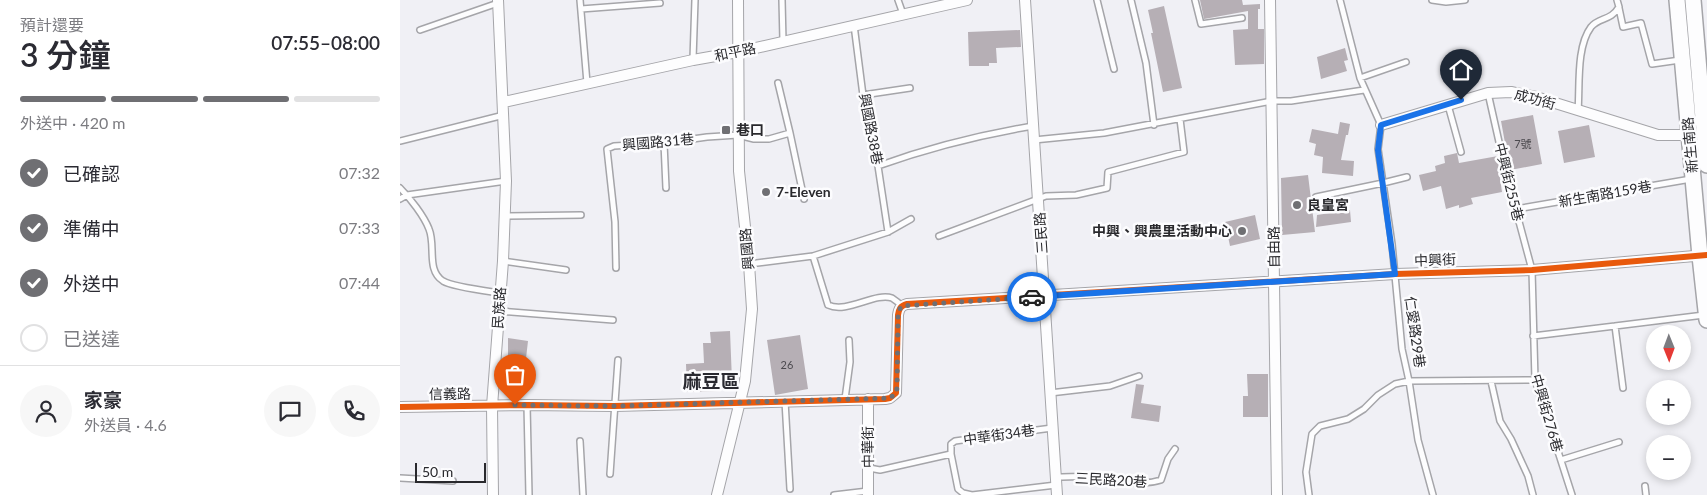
<!DOCTYPE html>
<html lang="zh-TW">
<meta charset="utf-8">
<style>
body{margin:0;font-family:Lato,"Noto Sans TC",sans-serif;background:#f7f7f7;color:#2b2b33;height:100vh;display:flex;flex-direction:column;font-size:19px;white-space:nowrap}
*{box-sizing:border-box;margin:0}
p{font-size:16px;color:#7c7c81}
.icon{flex:none;width:28px;height:28px;fill:none;stroke:currentColor;stroke-width:2;stroke-linecap:round;stroke-linejoin:round}
.map{position:relative;flex:1;overflow:hidden}
.side{display:flex;flex-direction:column;background:#fff;width:400px}
.side>*{flex:none}
.needle{width:32px;rotate:179deg}
.buttons{position:absolute;left:1246px;top:325px;display:grid;gap:10px}
.buttons a{display:grid;place-items:center;width:45px;height:45px;border-radius:50%;background:#fff;box-shadow:0 2px 8px #0003;font-size:25px}
.scale{position:absolute;left:15px;bottom:12px;width:71px;box-sizing:border-box;padding-left:5px;border:2px solid #29292d;border-top:0;font-size:14px;line-height:18px;white-space:nowrap;color:#29292d;-webkit-text-stroke:4px #fcfcfe;paint-order:stroke}
.pin{position:absolute;display:grid;place-items:center;width:42px;height:42px;color:#fff;margin:-51px -21px;border-radius:50% 50% 50% 0;rotate:-45deg;box-shadow:0 0 5px #0007}
.pin .icon{rotate:45deg}
.courier{position:absolute;display:grid;place-items:center;width:50px;height:50px;margin:-25px;border:4px solid #1a73e8;border-radius:50%;background:#fff;color:#222;box-shadow:0 1px 6px #0007}
.head em{font-style:normal;font-weight:600}
.head div{display:flex;flex-direction:column-reverse}
.head{display:flex;align-items:center;justify-content:space-between;height:85px;padding:0 20px}
h1{font-size:32px;font-weight:600;line-height:38px}
.bar{display:grid;grid-template-columns:repeat(4,1fr);gap:8px 5px;align-content:center;height:60px;padding:0 20px}
.bar i{height:6px;border-radius:4px;background:#e1e1e2}
.bar .selected{background:#6f6f73}
.bar p{grid-column:span 4}
.line{display:flex;align-items:center;gap:12px;padding:0 20px;border-top:1px solid #e1e1e2}
.line div{flex:1}
.round{display:grid;place-items:center;flex:none;width:52px;height:52px;border-radius:26px;background:#f7f7f7}
ol{padding:0 20px;list-style:none}
li{display:flex;align-items:center;gap:15px;height:55px}
li p{margin-inline-start:auto}
li .icon{padding:5px;border-radius:50%;background:#6f6f73;color:#fff;stroke-width:4}
li:last-child{color:#7c7c81}
li i{width:28px;height:28px;border:2px solid #e1e1e2;border-radius:50%}
main{display:flex;flex:1;min-height:0}
.map>svg:first-child{display:block}
</style>
<main>
<section class="side">
<div class="head"><div><h1>3 分鐘</h1><p>預計還要</p></div><em>07:55–08:00</em></div>
<div class="bar"><i class="selected"></i><i class="selected"></i><i class="selected"></i><i></i><p>外送中 · 420 m</p></div>
<ol>
<li><svg class="icon" aria-label="check" viewBox="0 0 24 24"><path d="M5 12l5 5 9-10"/></svg>已確認<p>07:32</p></li>
<li><svg class="icon" aria-label="check" viewBox="0 0 24 24"><path d="M5 12l5 5 9-10"/></svg>準備中<p>07:33</p></li>
<li><svg class="icon" aria-label="check" viewBox="0 0 24 24"><path d="M5 12l5 5 9-10"/></svg>外送中<p>07:44</p></li>
<li><i></i>已送達</li>
</ol>
<div class="line" style="height:90px"><a class="round"><svg class="icon" aria-label="person" viewBox="0 0 24 24"><circle cx="12" cy="8" r="4"/><path d="M4 21q1-7 8-7t8 7"/></svg></a><div><b>家豪</b><p>外送員 · 4.6</p></div><a class="round"><svg class="icon" aria-label="chat" viewBox="0 0 24 24"><path d="M4 5h16v11H9l-5 4z"/></svg></a><a class="round"><svg class="icon" aria-label="phone" viewBox="0 0 24 24"><path d="M5 4h4l2 5-3 2q2 4 5 5l2-3 5 2v4C11 20 4 13 5 4z"/></svg></a></div>
</section>
<div class="map">
<svg width="1307" height="495" viewBox="0 0 1307 495">
<rect width="100%" height="100%" fill="#f0f0f5"/>
<!-- building -->
<path fill="#b6afb5" d="M800,0H842L843,5L860,4V9H858V29H864V64L835,65L833,30L848,29V11L804,19Z
M764,6L782,88L763,92L751,33H753L748,10Z
M620,30L621,47L596,48L597,63H589V66H569L568,32Z
M945,48L948,60L944,61L947,71L921,79L917,57Z
M1133,115L1142,164L1110,170L1101,121Z
M940,122L950,124L948,135H946L941,160L954,161L953,176L922,173L923,157L914,155L916,144L909,142L912,129L938,134Z
M1189,125L1195,157L1164,163L1158,131Z
M1057,153L1059,163L1098,156L1101,172H1099L1102,192L1071,198L1073,204L1059,208V205L1046,209L1041,186L1023,191L1019,175L1036,171L1035,166L1045,163L1044,156Z
M908,175L915,232L882,235L881,178Z
M950,210L951,222L916,227L917,215Z
M855,215L860,239L830,246L825,222Z
M330,331L332,381H328V386L320,387L321,391L287,392L286,364L304,363L303,343H311L310,332Z
M400,335L408,389L375,395L367,340Z
M108,338L128,341L125,367H108Z
M847,374H868V417H843V396H848Z
M736,384L744,385L741,403L761,406L759,422L731,418Z"/>
<g fill="none" stroke-linecap="round" stroke-linejoin="round">
<defs>
<path id="service" d="M180,0L187,83
M382,0L383,41
M498,0L503,14
M697,0L714,69
M731,0L746,63L754,125
M795,0L801,24L842,18
M1032,0L1046,2L1065,0
M1219,8L1223,27L1241,23L1252,64L1280,60
M181,9L260,3
M454,25L465,111L478,166L488,232
M20,30L98,3
M293,59L295,0
M960,78L1006,62
M1088,93L1106,173L1132,270L1135,380L1172,495
M463,95L510,88
M1048,105L1061,152
M1178,111C1180,86 1176,47 1191,27C1199,17 1211,21 1219,7L1217,0
M390,133L404,199
M634,140L704,133L872,101H891L964,90
M0,141L104,115
M264,143L266,188
M478,166C528,148 580,135 633,126
M0,188C10,198 24,216 29,229C36,246 26,270 43,281C53,287 87,291 100,293
M916,197L983,183L1007,177
M0,199L7,195L106,181
M1116,209L1291,179
M105,216L181,215
M539,236L646,196L676,195L707,188L708,172L784,152L780,119
M413,256L428,305C447,314 475,292 492,298C495,300 499,303 502,306
M103,261L166,270
M349,264L413,256L488,232L511,219
M216,268L215,222L207,149L214,146L264,143L307,137L338,135L354,139H369L390,133L378,83
M99,311L213,320
M1133,336L1215,326
M1091,381L1100,421L1111,439L1128,476L1133,495
M1223,388L1215,326L1304,315
M650,393L710,386L739,376
M445,399L450,362L449,340
M385,401L390,489
M127,405L129,495
M652,428L555,441L551,444V454L558,489L563,493L572,495L656,485
M180,441L183,495
M1161,460L1219,442
M469,468L480,470L551,454
M210,474L218,360
M656,477C670,477 685,476 699,477C720,479 740,487 761,480L768,459L775,449
M0,478L53,481
M1245,486L1246,495
M434,495L468,491
M909,495L906,472L912,434L920,426L948,419L964,409L978,395L995,384L1009,381L1002,349L992,244L978,149L981,125L960,78L940,0
M1033,495L1018,440L1009,381L1135,380"/>
<path id="minor" d="M625,0L657,495
M870,0L877,495
M104,102L293,60L338,52L567,0
M981,125L1088,93L1111,92L1136,97L1258,135H1289
M468,399V495
M0,407L127,405L214,406L485,399L490,398L496,393L498,315C499,309 500,306 507,304L995,274L1132,270L1306,255
M93,495L92,406L103,261L106,181L98,0
M317,495L345,381L352,309L349,264L339,171L338,0"/>
<path id="secondary" d="M1277,0L1300,256L1307,320
M1293,0L1307,165"/>
</defs>
<!-- service casing -->
<use href="#service" stroke="#a5a5a9" stroke-width="8"/>
<!-- minor casing -->
<use href="#minor" stroke="#a5a5a9" stroke-width="12"/>
<!-- secondary casing -->
<use href="#secondary" stroke="#a5a5a9" stroke-width="18"/>
<!-- service -->
<use href="#service" stroke="#fdfdfe" stroke-width="5"/>
<!-- minor -->
<use href="#minor" stroke="#fdfdfe" stroke-width="10"/>
<!-- secondary -->
<use href="#secondary" stroke="#fdfdfe" stroke-width="15"/>
<defs>
<path id="cycleway" d="M0,407L127,405L214,406L485,399L490,398L496,393L498,315C499,309 500,306 507,304L995,274L1132,270L1307,255"/>
</defs>
<!-- cycleway casing -->
<use href="#cycleway" stroke="#fcfcfe" stroke-width="9"/>
<!-- cycleway -->
<use href="#cycleway" stroke="#e8590c" stroke-width="6"/>
</g>
<g fill="none" stroke-linecap="round" stroke-linejoin="round">
<!-- done -->
<path stroke="#6f6f73" stroke-width="5" stroke-dasharray="0 9" d="M115,405L214,406L490,398L496,393L497,388L498,316L499,310L502,306L632,297"/>
<!-- route -->
<path stroke="#1a73e8" stroke-width="6" d="M632,297L995,274L978,150L981,125L1061,100"/>
</g>
<!-- markers -->
<g fill="#6f6f73" stroke="#fcfcfe" stroke-width="2">
<rect x="321" y="125" width="10" height="10" rx="2.5"/>
<circle cx="366" cy="192" r="5"/>
<circle cx="897" cy="205" r="5"/>
<circle cx="842" cy="231" r="5"/>
</g>
<g text-anchor="middle" stroke-width="5" stroke-linejoin="round" paint-order="stroke">
<!-- number labels -->
<g font-size="11" fill="#4c4a4f">
<text x="1123" y="148">7號</text>
<text x="387" y="369">26</text>
</g>
<!-- street labels -->
<g font-size="14" fill="#29292d" stroke="#fcfcfe">
<text transform="translate(335 52) rotate(-12)" y="5">和平路</text>
<text transform="translate(1135 99) rotate(15)" y="5">成功街</text>
<text transform="translate(471 129) rotate(79)" y="5">興國路38巷</text>
<text transform="translate(258 142) rotate(-5)" y="5">興國路31巷</text>
<text transform="translate(1290 145) rotate(-95)" y="5">新生南路</text>
<text transform="translate(1109 182) rotate(76)" y="5">中興街255巷</text>
<text transform="translate(1205 194) rotate(-10)" y="5">新生南路159巷</text>
<text transform="translate(641 233) rotate(-94)" y="5">三民路</text>
<text transform="translate(874 247) rotate(-91)" y="5">自由路</text>
<text transform="translate(347 249) rotate(-95)" y="5">興國路</text>
<text transform="translate(1035 260) rotate(-2)" y="5">中興街</text>
<text transform="translate(99 308) rotate(-86)" y="5">民族路</text>
<text transform="translate(1015 332) rotate(82)" y="5">仁愛路29巷</text>
<text transform="translate(50 394) rotate(-1)" y="5">信義路</text>
<text transform="translate(1147 413) rotate(74)" y="5">中興街276巷</text>
<text transform="translate(599 435) rotate(-8)" y="5">中華街34巷</text>
<text transform="translate(468 447) rotate(-91)" y="5">中華街</text>
<text transform="translate(711 480) rotate(3)" y="5">三民路20巷</text>
</g>
<!-- poi labels -->
<g font-size="14" font-weight="bold" fill="#29292d" stroke="#fcfcfe" text-anchor="start">
<text x="336" y="135">巷口</text>
<text x="376" y="197">7-Eleven</text>
<text x="907" y="210">良皇宮</text>
<text x="832" y="236" text-anchor="end">中興、興農里活動中心</text>
</g>
<!-- district labels -->
<g font-size="19" font-weight="bold" fill="#292930" stroke="#fcfcfe">
<text x="311" y="388">麻豆區</text>
</g>
</g>
</svg>
<div class="buttons">
<a><svg class="needle" viewBox="-14 -14 28 28"><path d="M0-13l5 13h-10z" fill="#e53935"/><path d="M0 13l5-13h-10z" fill="#7c7c81"/></svg></a>
<a>+</a>
<a>−</a>
</div>
<div class="scale">50 m</div>
<div class="pin" style="left:115px;top:405px;background:#ea580c"><svg class="icon" aria-label="bag" viewBox="0 0 24 24"><path d="M5 8h14l-1 12H6zM9 8a3 3 0 0 1 6 0"/></svg></div>
<div class="pin" style="left:1061px;top:100px;background:#1f2937"><svg class="icon" aria-label="home" viewBox="0 0 24 24"><path d="M3 11l9-7 9 7M6 9v11h12V9"/></svg></div>
<div class="courier" style="left:632px;top:297px"><svg class="icon" aria-label="car" viewBox="0 0 24 24"><path d="M5 17H2v-5l4-1 3-4h7l3 4 3 1v5h-3M9 17h6M6 11h13"/><circle cx="7" cy="17" r="2"/><circle cx="17" cy="17" r="2"/></svg></div>
</div>
</main>
